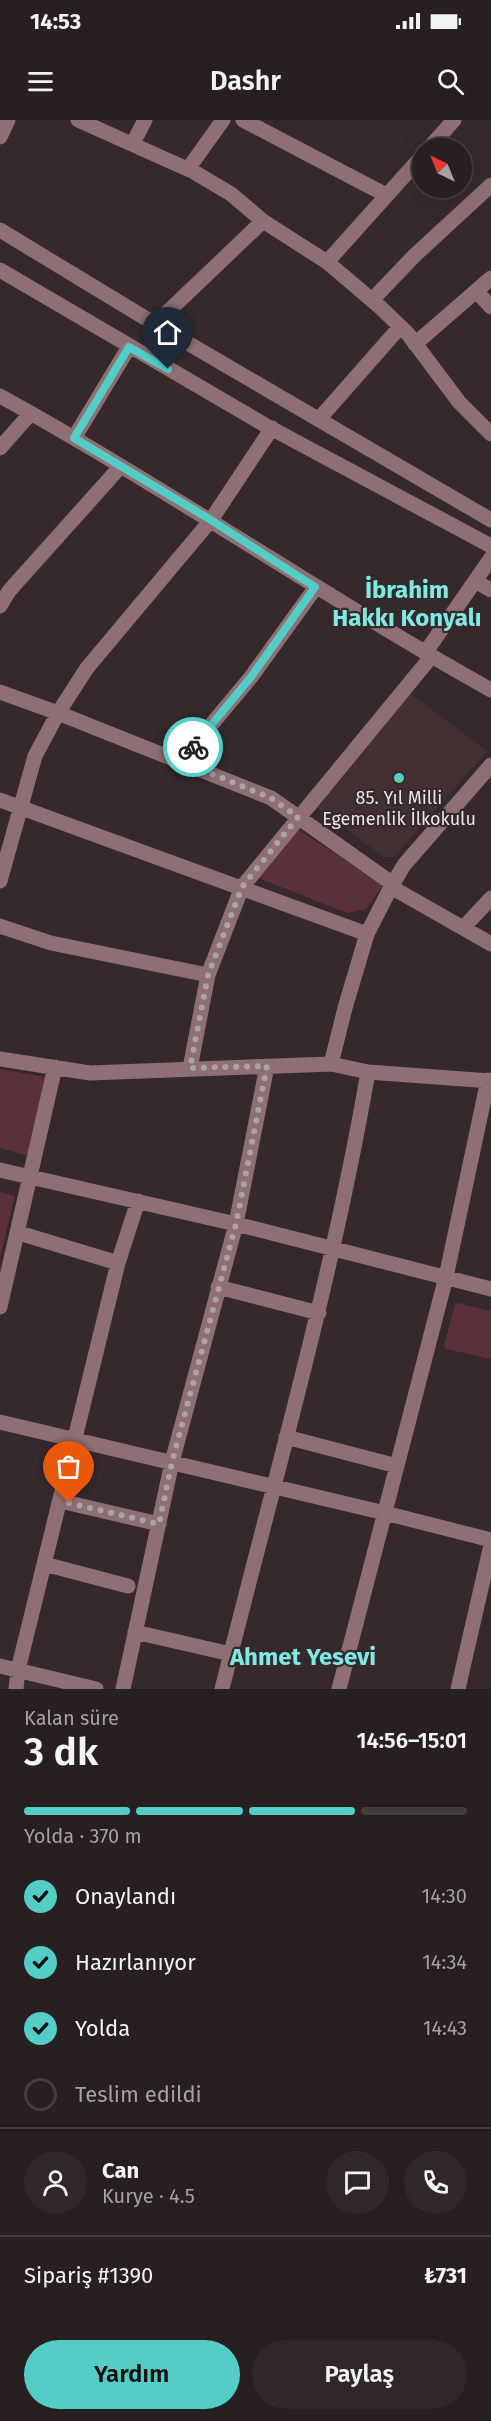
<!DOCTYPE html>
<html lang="tr">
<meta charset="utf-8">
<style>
body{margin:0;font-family:"Fira Sans",sans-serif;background:#302729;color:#f1f3f6;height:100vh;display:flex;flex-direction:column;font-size:22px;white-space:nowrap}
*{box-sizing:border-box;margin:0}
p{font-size:20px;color:#a5a2a5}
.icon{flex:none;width:33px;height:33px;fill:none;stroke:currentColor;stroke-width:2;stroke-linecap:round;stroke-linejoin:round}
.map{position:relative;height:1569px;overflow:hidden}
.sheet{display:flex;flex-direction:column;background:#281f20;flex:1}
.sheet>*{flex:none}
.needle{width:39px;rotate:317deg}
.fabs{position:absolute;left:412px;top:18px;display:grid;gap:12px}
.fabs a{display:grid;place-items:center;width:60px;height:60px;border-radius:50%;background:#281f20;box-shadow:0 6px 24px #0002,0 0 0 2px #443d3e;font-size:30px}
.pin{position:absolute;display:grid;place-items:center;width:51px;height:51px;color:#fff;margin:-62px -26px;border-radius:50% 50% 50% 0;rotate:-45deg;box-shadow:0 0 6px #0007}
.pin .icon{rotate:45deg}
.courier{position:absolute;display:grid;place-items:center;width:60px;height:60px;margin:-30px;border:4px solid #54cdc7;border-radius:50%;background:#fff;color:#222;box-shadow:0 2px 8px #0007}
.overview em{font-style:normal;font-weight:600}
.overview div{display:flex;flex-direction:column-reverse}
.overview{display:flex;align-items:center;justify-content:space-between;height:102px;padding:0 24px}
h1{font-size:39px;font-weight:600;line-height:45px}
.bar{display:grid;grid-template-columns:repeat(4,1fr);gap:9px 6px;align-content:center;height:72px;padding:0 24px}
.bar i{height:8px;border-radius:4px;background:#443d3e}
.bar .on{background:#54cdc7}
.bar p{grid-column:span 4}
.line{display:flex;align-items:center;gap:15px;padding:0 24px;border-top:2px solid #443d3e}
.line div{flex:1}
.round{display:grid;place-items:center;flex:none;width:63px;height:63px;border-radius:32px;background:#302729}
ol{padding:0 24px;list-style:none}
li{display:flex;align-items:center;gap:18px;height:66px}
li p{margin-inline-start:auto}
li .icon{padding:6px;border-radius:50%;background:#54cdc7;color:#111;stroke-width:4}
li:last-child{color:#a5a2a5}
li i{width:33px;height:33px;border:3px solid #443d3e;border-radius:50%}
.cta{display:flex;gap:12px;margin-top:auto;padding:12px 24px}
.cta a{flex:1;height:69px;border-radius:36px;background:#54cdc7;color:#111;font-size:24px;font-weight:600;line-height:69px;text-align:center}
.cta a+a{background:#302729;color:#f1f3f6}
.status{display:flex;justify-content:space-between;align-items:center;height:42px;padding:0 30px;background:#281f20;direction:ltr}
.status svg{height:16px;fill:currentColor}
header{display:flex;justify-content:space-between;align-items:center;height:78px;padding:0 24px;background:#281f20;font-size:27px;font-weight:600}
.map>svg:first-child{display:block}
</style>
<div class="status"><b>14:53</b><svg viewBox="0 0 49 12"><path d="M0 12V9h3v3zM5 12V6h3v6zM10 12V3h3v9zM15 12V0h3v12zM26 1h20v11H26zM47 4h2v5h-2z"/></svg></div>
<header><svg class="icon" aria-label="menu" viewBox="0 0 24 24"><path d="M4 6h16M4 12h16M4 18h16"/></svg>Dashr<svg class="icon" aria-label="search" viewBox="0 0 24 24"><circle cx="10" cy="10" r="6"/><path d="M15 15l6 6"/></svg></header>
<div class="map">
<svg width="491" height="1569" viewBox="0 0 491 1569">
<rect width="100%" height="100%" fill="#35292b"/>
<!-- built -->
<path fill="#433032" d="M407,571L487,631L394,737H384L313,685Z"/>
<!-- green -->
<path fill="#5a3138" d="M296,708L383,765L366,789L347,793L258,758Z
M0,949L45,957L29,1036L0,1028Z
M0,1072L15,1076L0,1138Z
M458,1183L491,1191V1239L446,1229L444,1226L455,1184Z"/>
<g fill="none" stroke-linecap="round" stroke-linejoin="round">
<!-- minor -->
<path stroke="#8e6f73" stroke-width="15" d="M78,0L194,52L231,74L263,101L327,142L380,187L408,214L459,282L491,314
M243,0L386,75
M0,17L8,0
M133,23L145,0
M429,28L454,0
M188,49L223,0
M0,110L155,204L491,400
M327,142L423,35
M0,150L265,305L491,426
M477,172L491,187
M372,180L414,136L491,65
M155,204L263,101
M415,224L491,158
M0,276C167,368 324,477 491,570
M319,299L400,207
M74,318L129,227
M0,328L31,293
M475,461L491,470
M0,486L9,471L121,346
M425,533L491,438
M0,572L58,593L271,678L393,764
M181,641L251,557L316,467
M0,680L367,814
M0,761L35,636L58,593L87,548L211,400L272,308
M391,767L491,824
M0,806L51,823L208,855
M464,807L491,778
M0,939L90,953L331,944L368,952L491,961
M331,944L345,888L367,814L391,767L404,745L491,645
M190,948L208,855L242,767L431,537
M0,1050L236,1104L491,1169
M19,1113L118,1143
M218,1167L319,1193
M0,1187L55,947
M0,1302L385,1393L491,1420
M286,1317L397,1346
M69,1383L159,1404
M44,1444L128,1466
M135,1512L231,1534
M0,1546L96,1569
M16,1569L18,1550L118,1143L138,1081
M123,1569L172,1342L236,1104L267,946
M222,1569C273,1364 332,1161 368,952
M339,1569L446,1157L488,960
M458,1569L491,1425"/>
</g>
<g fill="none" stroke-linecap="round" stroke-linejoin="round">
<!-- done -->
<path stroke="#aca3a4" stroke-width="6" stroke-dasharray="0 10.8" d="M69,1383L159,1404L172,1342L236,1104L267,946L190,948L208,855L242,767L298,697L271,678L181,641L193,627"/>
<!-- route -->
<path stroke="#54cdc7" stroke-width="8" d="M168,249L129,227L74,318L211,400L315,467L251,557L193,627"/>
</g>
<!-- markers -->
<circle fill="#54cdc7" stroke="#35292b" stroke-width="2" cx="399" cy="658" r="6"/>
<g text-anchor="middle" stroke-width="4.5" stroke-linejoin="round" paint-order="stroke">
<!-- poi labels -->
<g font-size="18" fill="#ece4e5" stroke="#35292b">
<text x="399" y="684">85. Yıl Milli<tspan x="399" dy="21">Egemenlik İlkokulu</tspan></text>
</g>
<!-- district labels -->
<g font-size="24" font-weight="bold" fill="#7feae3" stroke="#35292b">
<text x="407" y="478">İbrahim<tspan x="407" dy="28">Hakkı Konyalı</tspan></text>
<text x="303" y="1545">Ahmet Yesevi</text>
</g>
</g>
</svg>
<div class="fabs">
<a><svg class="needle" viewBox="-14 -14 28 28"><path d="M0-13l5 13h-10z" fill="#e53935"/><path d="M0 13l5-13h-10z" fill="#a5a2a5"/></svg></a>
</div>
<div class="pin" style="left:69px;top:1383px;background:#ea580c"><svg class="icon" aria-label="bag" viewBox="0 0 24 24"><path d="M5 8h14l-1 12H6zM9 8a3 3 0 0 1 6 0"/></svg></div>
<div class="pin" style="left:168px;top:249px;background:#1f2937"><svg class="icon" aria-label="home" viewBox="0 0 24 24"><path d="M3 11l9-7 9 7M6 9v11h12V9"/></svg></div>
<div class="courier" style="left:193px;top:627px"><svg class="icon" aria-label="bike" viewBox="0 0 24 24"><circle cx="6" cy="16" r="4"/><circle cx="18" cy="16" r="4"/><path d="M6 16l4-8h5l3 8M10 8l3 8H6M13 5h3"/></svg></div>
</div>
<section class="sheet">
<div class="overview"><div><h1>3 dk</h1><p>Kalan süre</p></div><em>14:56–15:01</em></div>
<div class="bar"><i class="on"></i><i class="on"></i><i class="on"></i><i></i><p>Yolda · 370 m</p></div>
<ol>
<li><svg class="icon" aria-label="check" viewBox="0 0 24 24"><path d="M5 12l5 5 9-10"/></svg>Onaylandı<p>14:30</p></li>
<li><svg class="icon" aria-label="check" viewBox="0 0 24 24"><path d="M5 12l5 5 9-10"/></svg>Hazırlanıyor<p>14:34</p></li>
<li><svg class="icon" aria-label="check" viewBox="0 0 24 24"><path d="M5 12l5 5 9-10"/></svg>Yolda<p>14:43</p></li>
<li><i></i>Teslim edildi</li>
</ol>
<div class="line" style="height:108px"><a class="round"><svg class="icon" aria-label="person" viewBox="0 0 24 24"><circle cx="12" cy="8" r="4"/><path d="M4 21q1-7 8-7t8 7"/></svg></a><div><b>Can</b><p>Kurye · 4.5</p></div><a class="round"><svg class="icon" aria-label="chat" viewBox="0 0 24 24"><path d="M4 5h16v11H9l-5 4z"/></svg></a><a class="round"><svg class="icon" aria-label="phone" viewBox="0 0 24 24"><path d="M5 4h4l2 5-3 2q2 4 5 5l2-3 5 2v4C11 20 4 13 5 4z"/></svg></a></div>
<div class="line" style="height:78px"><div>Sipariş #1390</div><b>₺731</b></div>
<div class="cta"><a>Yardım</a><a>Paylaş</a></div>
</section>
